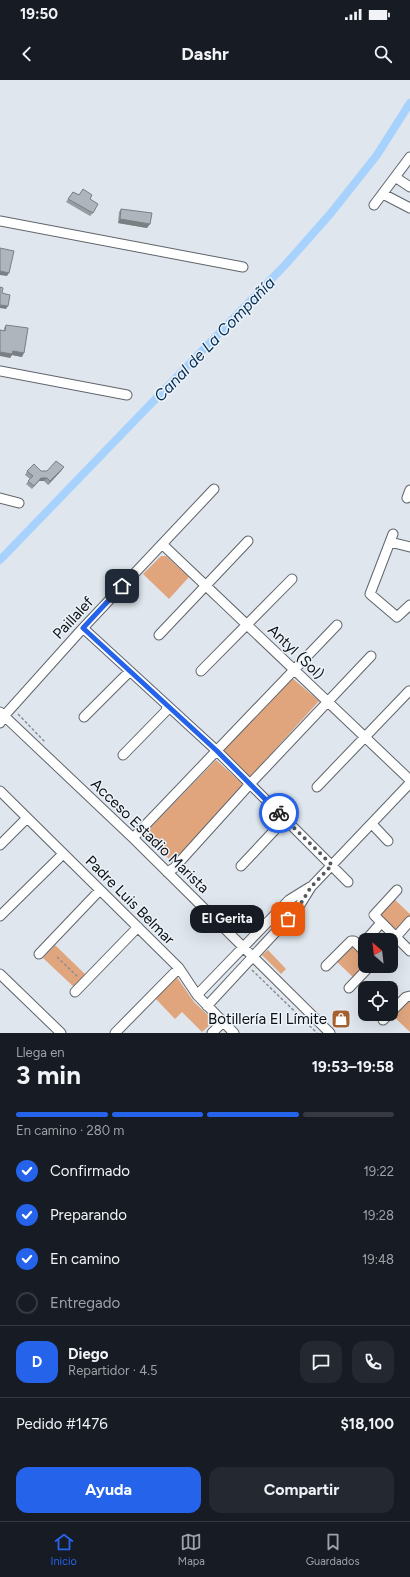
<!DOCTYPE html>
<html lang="es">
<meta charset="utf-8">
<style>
body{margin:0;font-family:Figtree,sans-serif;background:#242831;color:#f1f3f6;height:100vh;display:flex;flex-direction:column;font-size:15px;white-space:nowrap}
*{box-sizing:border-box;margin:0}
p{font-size:13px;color:#9ea1a6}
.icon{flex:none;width:22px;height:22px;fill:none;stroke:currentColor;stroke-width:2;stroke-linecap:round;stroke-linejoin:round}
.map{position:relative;height:953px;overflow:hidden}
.details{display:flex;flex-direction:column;background:#171b24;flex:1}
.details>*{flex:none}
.needle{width:26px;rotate:332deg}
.fabs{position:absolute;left:358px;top:853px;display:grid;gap:8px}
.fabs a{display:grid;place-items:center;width:40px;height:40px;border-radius:8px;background:#171b24;box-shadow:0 4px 16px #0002;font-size:20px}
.pin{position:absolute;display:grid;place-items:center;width:34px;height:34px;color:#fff;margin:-17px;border-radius:8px;box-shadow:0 2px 6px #0006}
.courier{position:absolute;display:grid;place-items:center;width:40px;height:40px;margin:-20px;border:3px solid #2563eb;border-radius:50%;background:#fff;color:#222;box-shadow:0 1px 5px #0007}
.bubble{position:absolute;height:28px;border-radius:12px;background:#171b24;box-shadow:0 4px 16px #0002;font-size:13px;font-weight:700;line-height:28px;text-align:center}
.headline em{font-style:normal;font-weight:700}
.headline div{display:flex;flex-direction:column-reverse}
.headline{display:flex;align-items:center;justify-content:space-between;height:68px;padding:0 16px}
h1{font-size:26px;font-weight:700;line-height:30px}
.bar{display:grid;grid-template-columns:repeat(4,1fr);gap:6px 4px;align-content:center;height:48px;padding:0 16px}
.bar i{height:5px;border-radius:3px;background:#363941}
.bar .selected{background:#2563eb}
.bar p{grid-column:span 4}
.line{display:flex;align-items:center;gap:10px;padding:0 16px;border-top:1px solid #363941}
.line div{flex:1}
.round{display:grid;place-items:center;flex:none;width:42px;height:42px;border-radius:12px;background:#242831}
ol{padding:0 16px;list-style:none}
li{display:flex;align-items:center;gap:12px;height:44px}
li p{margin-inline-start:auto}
li .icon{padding:4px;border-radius:50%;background:#2563eb;color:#fff;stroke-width:4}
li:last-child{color:#9ea1a6}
li i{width:22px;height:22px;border:2px solid #363941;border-radius:50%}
.button{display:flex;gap:8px;margin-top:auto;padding:8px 16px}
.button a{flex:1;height:46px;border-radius:12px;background:#2563eb;color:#fff;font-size:16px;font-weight:700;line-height:46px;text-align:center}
.button a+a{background:#242831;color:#f1f3f6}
.status{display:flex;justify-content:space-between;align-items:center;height:28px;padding:0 20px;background:#171b24;direction:ltr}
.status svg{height:11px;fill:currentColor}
header{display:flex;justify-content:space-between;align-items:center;height:52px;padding:0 16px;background:#171b24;font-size:18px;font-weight:700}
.menu{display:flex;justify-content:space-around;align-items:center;height:56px;border-top:1px solid #363941;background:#171b24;font-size:11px;color:#9ea1a6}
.menu a{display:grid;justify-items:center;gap:2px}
.menu .selected{color:#2563eb}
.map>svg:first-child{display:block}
</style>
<div class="status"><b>19:50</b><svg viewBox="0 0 49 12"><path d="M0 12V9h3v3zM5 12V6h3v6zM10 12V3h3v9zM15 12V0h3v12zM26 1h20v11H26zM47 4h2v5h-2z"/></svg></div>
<header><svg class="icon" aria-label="back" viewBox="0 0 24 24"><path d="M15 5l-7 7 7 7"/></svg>Dashr<svg class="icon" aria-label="search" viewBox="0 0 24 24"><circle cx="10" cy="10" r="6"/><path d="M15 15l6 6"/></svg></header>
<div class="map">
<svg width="410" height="953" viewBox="0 0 410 953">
<rect width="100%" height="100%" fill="#dfe6ed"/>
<!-- green -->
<path fill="#e0a57d" d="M161,476H166L189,497L169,519L143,494Z
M291,597L319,621L250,697L221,670Z
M216,680L244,705L172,782L144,754Z
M393,818L410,834V837L396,852L377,834Z
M354,863L365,874V886L355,899L334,879Z
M55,865L87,896L75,908L43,878Z
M268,870L286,889L281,894L262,875Z
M176,896L194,922L212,939L213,942L202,952L182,932L175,939L155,918Z
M410,918V952L391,934Z"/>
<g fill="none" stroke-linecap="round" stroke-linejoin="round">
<!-- canal -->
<path stroke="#a8d2fe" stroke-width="8" d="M0,480L286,184L331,133L377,75L410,23"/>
<defs>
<path id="street" d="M395,97L410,107
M383,114L410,128
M374,125L410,77
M0,141L243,187
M0,291L127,315
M0,418L19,423
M407,418L410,410
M393,454L370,514L397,537L410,525
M390,462L410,467
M162,464L410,700
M83,548L217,671L348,802
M159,555L248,461
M201,591L292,499
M0,632L133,758L330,953
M84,637L130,591
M0,643L4,636L83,548L214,409
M123,675L166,631L167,626
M317,707L409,611
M0,711L179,888L197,915L234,953
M372,744L388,761
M133,758L337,545
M0,765L27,738
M241,786L285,739
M167,792L174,788L250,704L371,576
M397,810L374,835L410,871
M0,836L63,774
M396,857L410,841
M366,860L381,843
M39,874L100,810
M326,886L351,861H354L365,872
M0,894L61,953
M349,908L370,886
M75,912L138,847
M197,915L289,820L310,807
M207,926L298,828L311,807L410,703
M391,932L406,917L410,916
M383,940L389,934
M115,953L179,888
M212,953L223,942"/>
</defs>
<!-- street casing -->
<use href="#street" stroke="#5f656b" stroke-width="11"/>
<!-- path -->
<path stroke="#8a8f94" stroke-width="1.5" stroke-dasharray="3 2" stroke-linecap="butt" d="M18,634L45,662
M245,853L255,842
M57,877L78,897
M252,890L317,953"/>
<!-- street -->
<use href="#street" stroke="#fff" stroke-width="9"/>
</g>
<!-- wall -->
<path fill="#969ca2" d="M73,112L79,115L90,119L93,133L90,136L66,122Z
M121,129L147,148L118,143L119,132Z
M6,245L22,277L12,275L10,278L4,251V248Z
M64,387L61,391L48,405L44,401H39L32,409L26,404L30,399L25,395L27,391H47Z"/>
<!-- shaded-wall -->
<path fill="#7a7f84" d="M120,139L150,144L147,148L118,143Z
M0,191L9,193L7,196L0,195Z
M0,225L8,226L6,229L0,228Z
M13,271L24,273L22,277L12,275L10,278L0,276V272Z
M64,387L61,391L48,405L50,401Z
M41,398H47L44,401H39L32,409Z"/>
<!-- building -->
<path fill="#aeb5bc" stroke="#7a7f84" d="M83,109L92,115L90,119L98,124L93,133L68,119L73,112L79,115Z
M121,129L152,133L150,144L120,139Z
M0,168L14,171L9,193L0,191Z
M0,207L3,208L2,213L10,215L8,226L0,225Z
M6,245L28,248L24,273L13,271L12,274L0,272V250L5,251Z
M56,381L64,387L50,401L47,398H41L34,406L28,401L33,396L27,391L34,384L41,391H47Z"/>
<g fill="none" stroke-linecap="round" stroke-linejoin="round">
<!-- done -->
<path stroke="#565a5d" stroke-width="4" stroke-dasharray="0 7.2" d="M279,733L332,785L311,807L298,828L288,839"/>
<!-- route -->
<path stroke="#2563eb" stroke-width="5" d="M122,506L83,548L217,671L279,733"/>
</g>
<!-- icons -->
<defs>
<symbol id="shop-square" viewBox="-11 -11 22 22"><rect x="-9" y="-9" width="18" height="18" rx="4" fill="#a56230" stroke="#ecf3fb"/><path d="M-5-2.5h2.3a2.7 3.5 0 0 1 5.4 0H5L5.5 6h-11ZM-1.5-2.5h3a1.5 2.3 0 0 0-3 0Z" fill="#fff"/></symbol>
</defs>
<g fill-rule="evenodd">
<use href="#shop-square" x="330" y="928" width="22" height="22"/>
</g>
<g text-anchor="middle" stroke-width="3" stroke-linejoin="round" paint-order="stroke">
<!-- street labels -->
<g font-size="15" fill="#0c0e10" stroke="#ecf3fb">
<text transform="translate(73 538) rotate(-47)" y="5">Paillalef</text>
<text transform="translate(296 572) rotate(44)" y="5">Antyl (Sol)</text>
<text transform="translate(150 756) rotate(44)" y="5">Acceso Estadio Marista</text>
<text transform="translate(130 820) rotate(45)" y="5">Padre Luis Belmar</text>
</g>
<!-- poi labels -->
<g font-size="15" fill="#0c0e10" stroke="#ecf3fb" text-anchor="end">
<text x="327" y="944">Botillería El Límite</text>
</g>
<!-- water labels -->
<g font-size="16" font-style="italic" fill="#052d4f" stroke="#ecf3fb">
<text transform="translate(214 259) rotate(-46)" y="6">Canal de La Compañía</text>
</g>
</g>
</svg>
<div class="fabs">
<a><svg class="needle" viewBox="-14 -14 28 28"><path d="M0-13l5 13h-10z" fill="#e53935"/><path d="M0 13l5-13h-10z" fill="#9ea1a6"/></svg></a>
<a><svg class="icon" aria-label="locate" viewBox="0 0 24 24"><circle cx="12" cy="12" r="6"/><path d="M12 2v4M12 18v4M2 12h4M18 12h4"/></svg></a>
</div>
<div class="pin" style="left:288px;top:839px;background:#ea580c"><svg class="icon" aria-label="bag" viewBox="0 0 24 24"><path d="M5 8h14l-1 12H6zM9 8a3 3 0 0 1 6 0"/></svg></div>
<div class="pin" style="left:122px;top:506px;background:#1f2937"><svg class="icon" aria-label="home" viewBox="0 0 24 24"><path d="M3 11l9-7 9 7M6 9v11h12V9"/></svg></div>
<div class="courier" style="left:279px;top:733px"><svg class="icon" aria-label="bike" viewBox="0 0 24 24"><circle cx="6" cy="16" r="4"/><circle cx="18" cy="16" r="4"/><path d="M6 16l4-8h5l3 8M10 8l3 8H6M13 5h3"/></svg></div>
<div class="bubble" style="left:190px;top:825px;width:74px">El Gerita</div>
</div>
<section class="details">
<div class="headline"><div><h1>3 min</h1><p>Llega en</p></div><em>19:53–19:58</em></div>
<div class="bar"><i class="selected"></i><i class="selected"></i><i class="selected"></i><i></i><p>En camino · 280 m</p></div>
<ol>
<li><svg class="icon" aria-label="check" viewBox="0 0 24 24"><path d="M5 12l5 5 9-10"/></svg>Confirmado<p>19:22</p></li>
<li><svg class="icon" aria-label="check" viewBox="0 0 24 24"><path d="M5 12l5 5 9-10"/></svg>Preparando<p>19:28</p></li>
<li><svg class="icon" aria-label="check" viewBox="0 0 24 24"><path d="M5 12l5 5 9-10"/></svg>En camino<p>19:48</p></li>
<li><i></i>Entregado</li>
</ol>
<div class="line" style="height:72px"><b class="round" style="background:#2563eb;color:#fff">D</b><div><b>Diego</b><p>Repartidor · 4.5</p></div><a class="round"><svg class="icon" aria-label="chat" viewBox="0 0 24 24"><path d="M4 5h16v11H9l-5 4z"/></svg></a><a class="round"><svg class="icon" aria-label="phone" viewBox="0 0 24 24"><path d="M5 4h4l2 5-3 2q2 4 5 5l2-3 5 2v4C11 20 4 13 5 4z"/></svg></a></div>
<div class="line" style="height:52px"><div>Pedido #1476</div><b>$18,100</b></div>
<div class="button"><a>Ayuda</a><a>Compartir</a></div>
</section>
<nav class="menu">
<a class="selected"><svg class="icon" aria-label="home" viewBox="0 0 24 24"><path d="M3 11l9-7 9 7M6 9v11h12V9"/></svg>Inicio</a>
<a><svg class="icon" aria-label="map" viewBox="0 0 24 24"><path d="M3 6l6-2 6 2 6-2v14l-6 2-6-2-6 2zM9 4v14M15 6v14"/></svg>Mapa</a>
<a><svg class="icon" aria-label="saved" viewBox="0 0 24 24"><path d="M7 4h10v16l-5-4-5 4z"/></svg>Guardados</a>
</nav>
